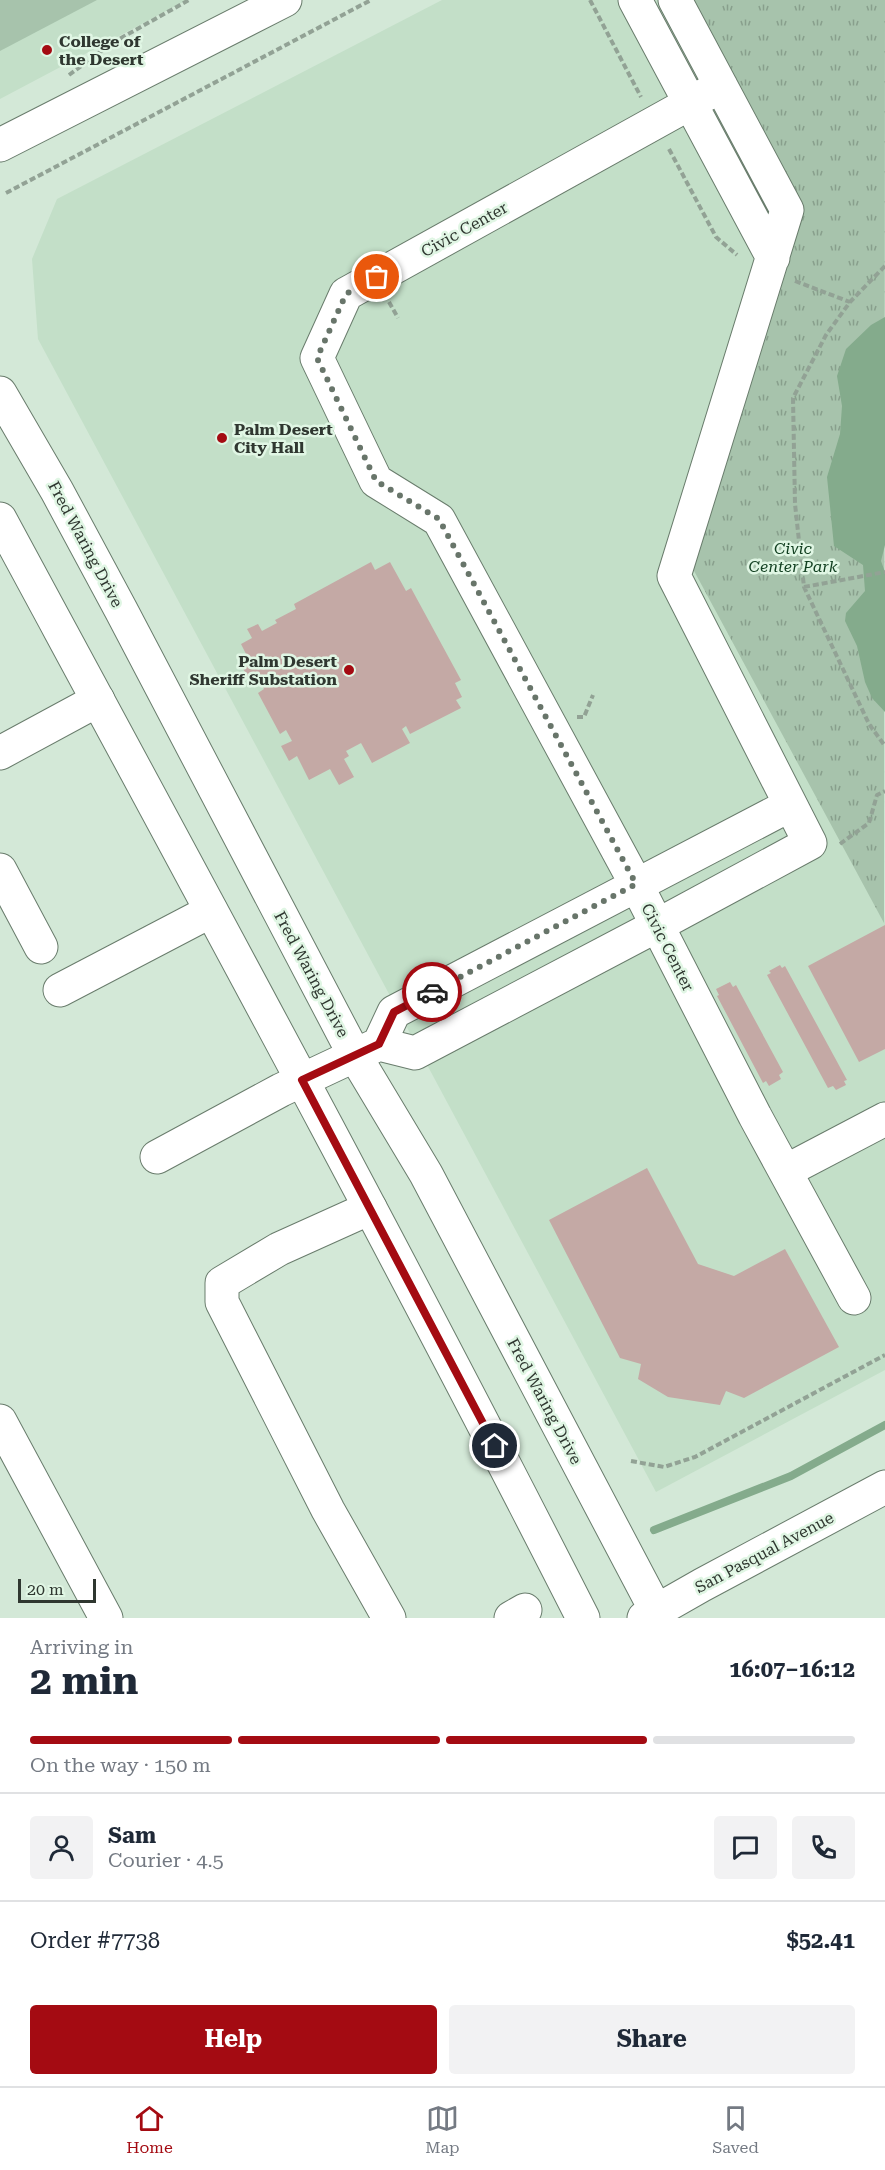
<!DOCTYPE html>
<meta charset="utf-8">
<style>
body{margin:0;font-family:"Roboto Serif",serif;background:#f2f2f3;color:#1f2937;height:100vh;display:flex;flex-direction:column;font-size:22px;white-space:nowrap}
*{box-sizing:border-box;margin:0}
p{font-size:20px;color:#747a83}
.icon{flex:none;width:33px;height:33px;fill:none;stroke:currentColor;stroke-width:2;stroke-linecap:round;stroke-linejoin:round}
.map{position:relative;height:1618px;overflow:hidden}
.side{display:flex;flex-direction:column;background:#fff;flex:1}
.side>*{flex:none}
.scale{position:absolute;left:18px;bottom:15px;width:78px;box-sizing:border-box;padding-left:6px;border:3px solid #2f3730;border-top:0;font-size:16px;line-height:21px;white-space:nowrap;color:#2f3730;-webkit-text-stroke:4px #e0f6e4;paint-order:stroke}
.pin{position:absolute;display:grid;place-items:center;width:51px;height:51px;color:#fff;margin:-26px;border:3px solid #fff;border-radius:50%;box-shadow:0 2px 6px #0007}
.courier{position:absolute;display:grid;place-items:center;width:60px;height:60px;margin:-30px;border:4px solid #a40b12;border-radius:50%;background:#fff;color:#222;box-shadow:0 2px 8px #0007}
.headline em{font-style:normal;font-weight:700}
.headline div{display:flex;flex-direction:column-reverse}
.headline{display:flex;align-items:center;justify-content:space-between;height:102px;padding:0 30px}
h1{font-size:39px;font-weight:700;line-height:45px}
.bar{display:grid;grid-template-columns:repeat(4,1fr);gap:9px 6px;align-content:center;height:72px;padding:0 30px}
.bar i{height:8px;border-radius:4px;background:#e0e1e3}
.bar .on{background:#a40b12}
.bar p{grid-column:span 4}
.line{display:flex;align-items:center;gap:15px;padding:0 30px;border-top:2px solid #e0e1e3}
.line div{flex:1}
.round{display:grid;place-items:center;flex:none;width:63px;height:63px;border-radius:6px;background:#f2f2f3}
.primary-button{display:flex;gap:12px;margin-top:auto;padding:12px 30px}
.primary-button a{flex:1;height:69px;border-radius:6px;background:#a40b12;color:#fff;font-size:24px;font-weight:700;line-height:69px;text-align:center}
.primary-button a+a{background:#f2f2f3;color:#1f2937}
.tab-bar{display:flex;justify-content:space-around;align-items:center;height:84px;border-top:2px solid #e0e1e3;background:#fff;font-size:16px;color:#747a83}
.tab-bar a{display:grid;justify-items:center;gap:3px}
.tab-bar .on{color:#a40b12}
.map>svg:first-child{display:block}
</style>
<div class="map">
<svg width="885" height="1618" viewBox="0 0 885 1618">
<defs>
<pattern id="park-tufts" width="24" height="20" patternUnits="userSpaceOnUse" patternTransform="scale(1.5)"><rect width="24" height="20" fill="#a7c3ac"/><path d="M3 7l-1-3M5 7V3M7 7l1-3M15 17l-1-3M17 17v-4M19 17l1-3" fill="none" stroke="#889f8c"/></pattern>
</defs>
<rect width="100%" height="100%" fill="#d3e8d7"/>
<!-- built -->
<path fill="#c3dfc8" d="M0,0H187L0,99Z
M442,0H690L800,205L885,923V1370L656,1492L38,339L32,259L57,199Z"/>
<!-- grass -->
<path fill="#a7c3ac" d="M0,0H97L0,51Z"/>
<!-- park -->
<path fill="url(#park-tufts)" d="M690,0H885L884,923L693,569L800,205Z"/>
<!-- water -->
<path fill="#84ab8c" d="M885,317V545L881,561L885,572V712L872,698L865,682L857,646L845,621L846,613L865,591L863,565L834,546L827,477L840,434L842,406L837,376L846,349L871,325Z"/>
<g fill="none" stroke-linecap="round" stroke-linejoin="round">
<!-- stream -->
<path stroke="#84ab8c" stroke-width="8" d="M654,1530L791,1476L885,1425"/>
</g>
<!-- building -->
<path fill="#c4a9a5" d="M371,562L375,570L390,562L406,591L411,588L461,680L455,683L462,697L456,700L461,708L410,734L406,726L402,729L410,743L372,763L361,743L346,751L349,756L344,759L354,777L339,785L330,769L309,780L297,756L289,761L281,746L292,741L286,730L280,734L258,693L264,689L257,675L249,679L241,665L249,660L241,644L252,638L247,629L258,624L262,631L277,623L275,620L296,609L294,604Z
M885,925V1049L859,1062L808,966Z
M780,965L782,968L785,966L847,1080L844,1081L846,1085L836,1090L833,1086L828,1088L767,975L771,973L769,971Z
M730,982L733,987L736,985L783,1072L779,1075L781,1079L769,1086L766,1081L763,1083L717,996L719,995L716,989Z
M647,1168L698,1264L734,1276L785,1249L839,1347L744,1398L726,1391L720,1405L668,1397L638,1379L641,1364L620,1358L549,1220Z"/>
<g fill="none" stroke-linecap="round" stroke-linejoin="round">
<defs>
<path id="minor" d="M635,0L773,258
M721,86L346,294L317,358L376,481L439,520L636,884L755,1116L854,1298
M0,145L285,0
M0,753L98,700
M0,870L41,947
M60,990L211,911
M379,1044L394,1012L790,805
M157,1157L281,1090L379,1044L415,1053L658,925L810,843L674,576L787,210L675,0
M786,1171L885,1119
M370,1208L279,1249L222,1283V1302L328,1510L389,1618
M0,1421L106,1618
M511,1618L525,1610
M644,1618L702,1585L885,1487"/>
<path id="major" d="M0,393L57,491L121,610L354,1054L426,1174L660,1618
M0,519C197,884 395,1248 583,1618"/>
</defs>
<!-- minor casing -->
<use href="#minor" stroke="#697c6c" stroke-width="35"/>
<!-- major casing -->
<use href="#major" stroke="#697c6c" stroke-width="35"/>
<!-- path -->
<path stroke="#92a295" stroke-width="4" stroke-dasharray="6 3" stroke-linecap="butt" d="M590,0L641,97
M69,75L114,42L189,0
M669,149L716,237L737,255
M6,193L371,0
M885,266L850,302L826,335L793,398L795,504L804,587L869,724L885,746
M795,281L850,302
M389,302L398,318
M804,587L885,572
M577,717H584L593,695
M840,844L869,823L877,795L885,791
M631,1461L664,1467L695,1457L885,1355"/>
<!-- minor -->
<use href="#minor" stroke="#fff" stroke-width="33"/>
<!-- major -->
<use href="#major" stroke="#fff" stroke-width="33"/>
</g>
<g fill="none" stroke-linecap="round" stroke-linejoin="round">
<!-- done -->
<path stroke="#68756a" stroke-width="6" stroke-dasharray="0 10.8" d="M377,277L346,294L317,358L376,481L439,519L636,884L432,992"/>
<!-- route -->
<path stroke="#a40b12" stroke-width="8" d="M432,992L394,1012L379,1044L302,1080L495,1446"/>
</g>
<!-- markers -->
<g fill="#a40b12" stroke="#e0f6e4" stroke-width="2">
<circle cx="47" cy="50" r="6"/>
<circle cx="222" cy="438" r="6"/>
<circle cx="349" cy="670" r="6"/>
</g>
<g text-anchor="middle" stroke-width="5" stroke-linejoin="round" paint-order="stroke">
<!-- poi labels -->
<g font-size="16" font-weight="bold" fill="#2f3730" stroke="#e0f6e4" text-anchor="start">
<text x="59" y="47">College of<tspan x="59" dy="18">the Desert</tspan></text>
<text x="234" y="435">Palm Desert<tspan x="234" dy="18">City Hall</tspan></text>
<text x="337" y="667" text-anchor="end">Palm Desert<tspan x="337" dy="18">Sheriff Substation</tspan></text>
</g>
<!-- street labels -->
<g font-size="16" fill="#2f3730" stroke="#e0f6e4">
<text transform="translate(464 229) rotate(-29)" y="6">Civic Center</text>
<text transform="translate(86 544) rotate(62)" y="6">Fred Waring Drive</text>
<text transform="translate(668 947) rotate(63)" y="6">Civic Center</text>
<text transform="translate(312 974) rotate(62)" y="6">Fred Waring Drive</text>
<text transform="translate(545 1401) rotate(62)" y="6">Fred Waring Drive</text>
<text transform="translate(764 1552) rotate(-28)" y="6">San Pasqual Avenue</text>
</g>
<!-- park labels -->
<g font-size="16" font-style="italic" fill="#113f20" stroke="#e0f6e4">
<text x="793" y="554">Civic<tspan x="793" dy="18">Center Park</tspan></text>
</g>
</g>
</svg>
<div class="scale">20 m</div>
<div class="pin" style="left:377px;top:277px;background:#ea580c"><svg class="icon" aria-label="bag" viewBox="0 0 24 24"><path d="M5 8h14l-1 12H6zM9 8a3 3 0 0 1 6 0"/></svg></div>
<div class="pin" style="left:495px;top:1446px;background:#1f2937"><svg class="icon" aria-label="home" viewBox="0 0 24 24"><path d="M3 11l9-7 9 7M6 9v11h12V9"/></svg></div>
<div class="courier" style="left:432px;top:992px"><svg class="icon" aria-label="car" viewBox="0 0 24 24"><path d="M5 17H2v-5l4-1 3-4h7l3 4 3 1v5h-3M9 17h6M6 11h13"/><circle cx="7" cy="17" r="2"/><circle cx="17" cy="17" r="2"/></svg></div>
</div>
<section class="side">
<div class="headline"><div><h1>2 min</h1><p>Arriving in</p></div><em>16:07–16:12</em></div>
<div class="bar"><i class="on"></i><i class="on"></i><i class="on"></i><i></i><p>On the way · 150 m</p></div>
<div class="line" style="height:108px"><a class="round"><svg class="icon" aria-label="person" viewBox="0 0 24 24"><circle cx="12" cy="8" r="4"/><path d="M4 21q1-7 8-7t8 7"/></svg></a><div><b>Sam</b><p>Courier · 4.5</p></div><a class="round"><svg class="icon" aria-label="chat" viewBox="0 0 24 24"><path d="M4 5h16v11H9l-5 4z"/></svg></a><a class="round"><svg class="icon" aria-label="phone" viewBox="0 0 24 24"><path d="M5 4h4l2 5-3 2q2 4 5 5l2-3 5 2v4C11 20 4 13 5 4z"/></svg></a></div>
<div class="line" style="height:78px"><div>Order #7738</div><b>$52.41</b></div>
<div class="primary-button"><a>Help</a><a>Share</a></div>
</section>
<nav class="tab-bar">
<a class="on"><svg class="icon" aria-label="home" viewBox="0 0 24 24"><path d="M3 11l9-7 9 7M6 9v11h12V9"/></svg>Home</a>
<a><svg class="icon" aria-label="map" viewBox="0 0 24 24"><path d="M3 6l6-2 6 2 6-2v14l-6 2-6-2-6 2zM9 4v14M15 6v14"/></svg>Map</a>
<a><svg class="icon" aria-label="saved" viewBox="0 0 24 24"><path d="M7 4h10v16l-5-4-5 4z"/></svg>Saved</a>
</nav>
